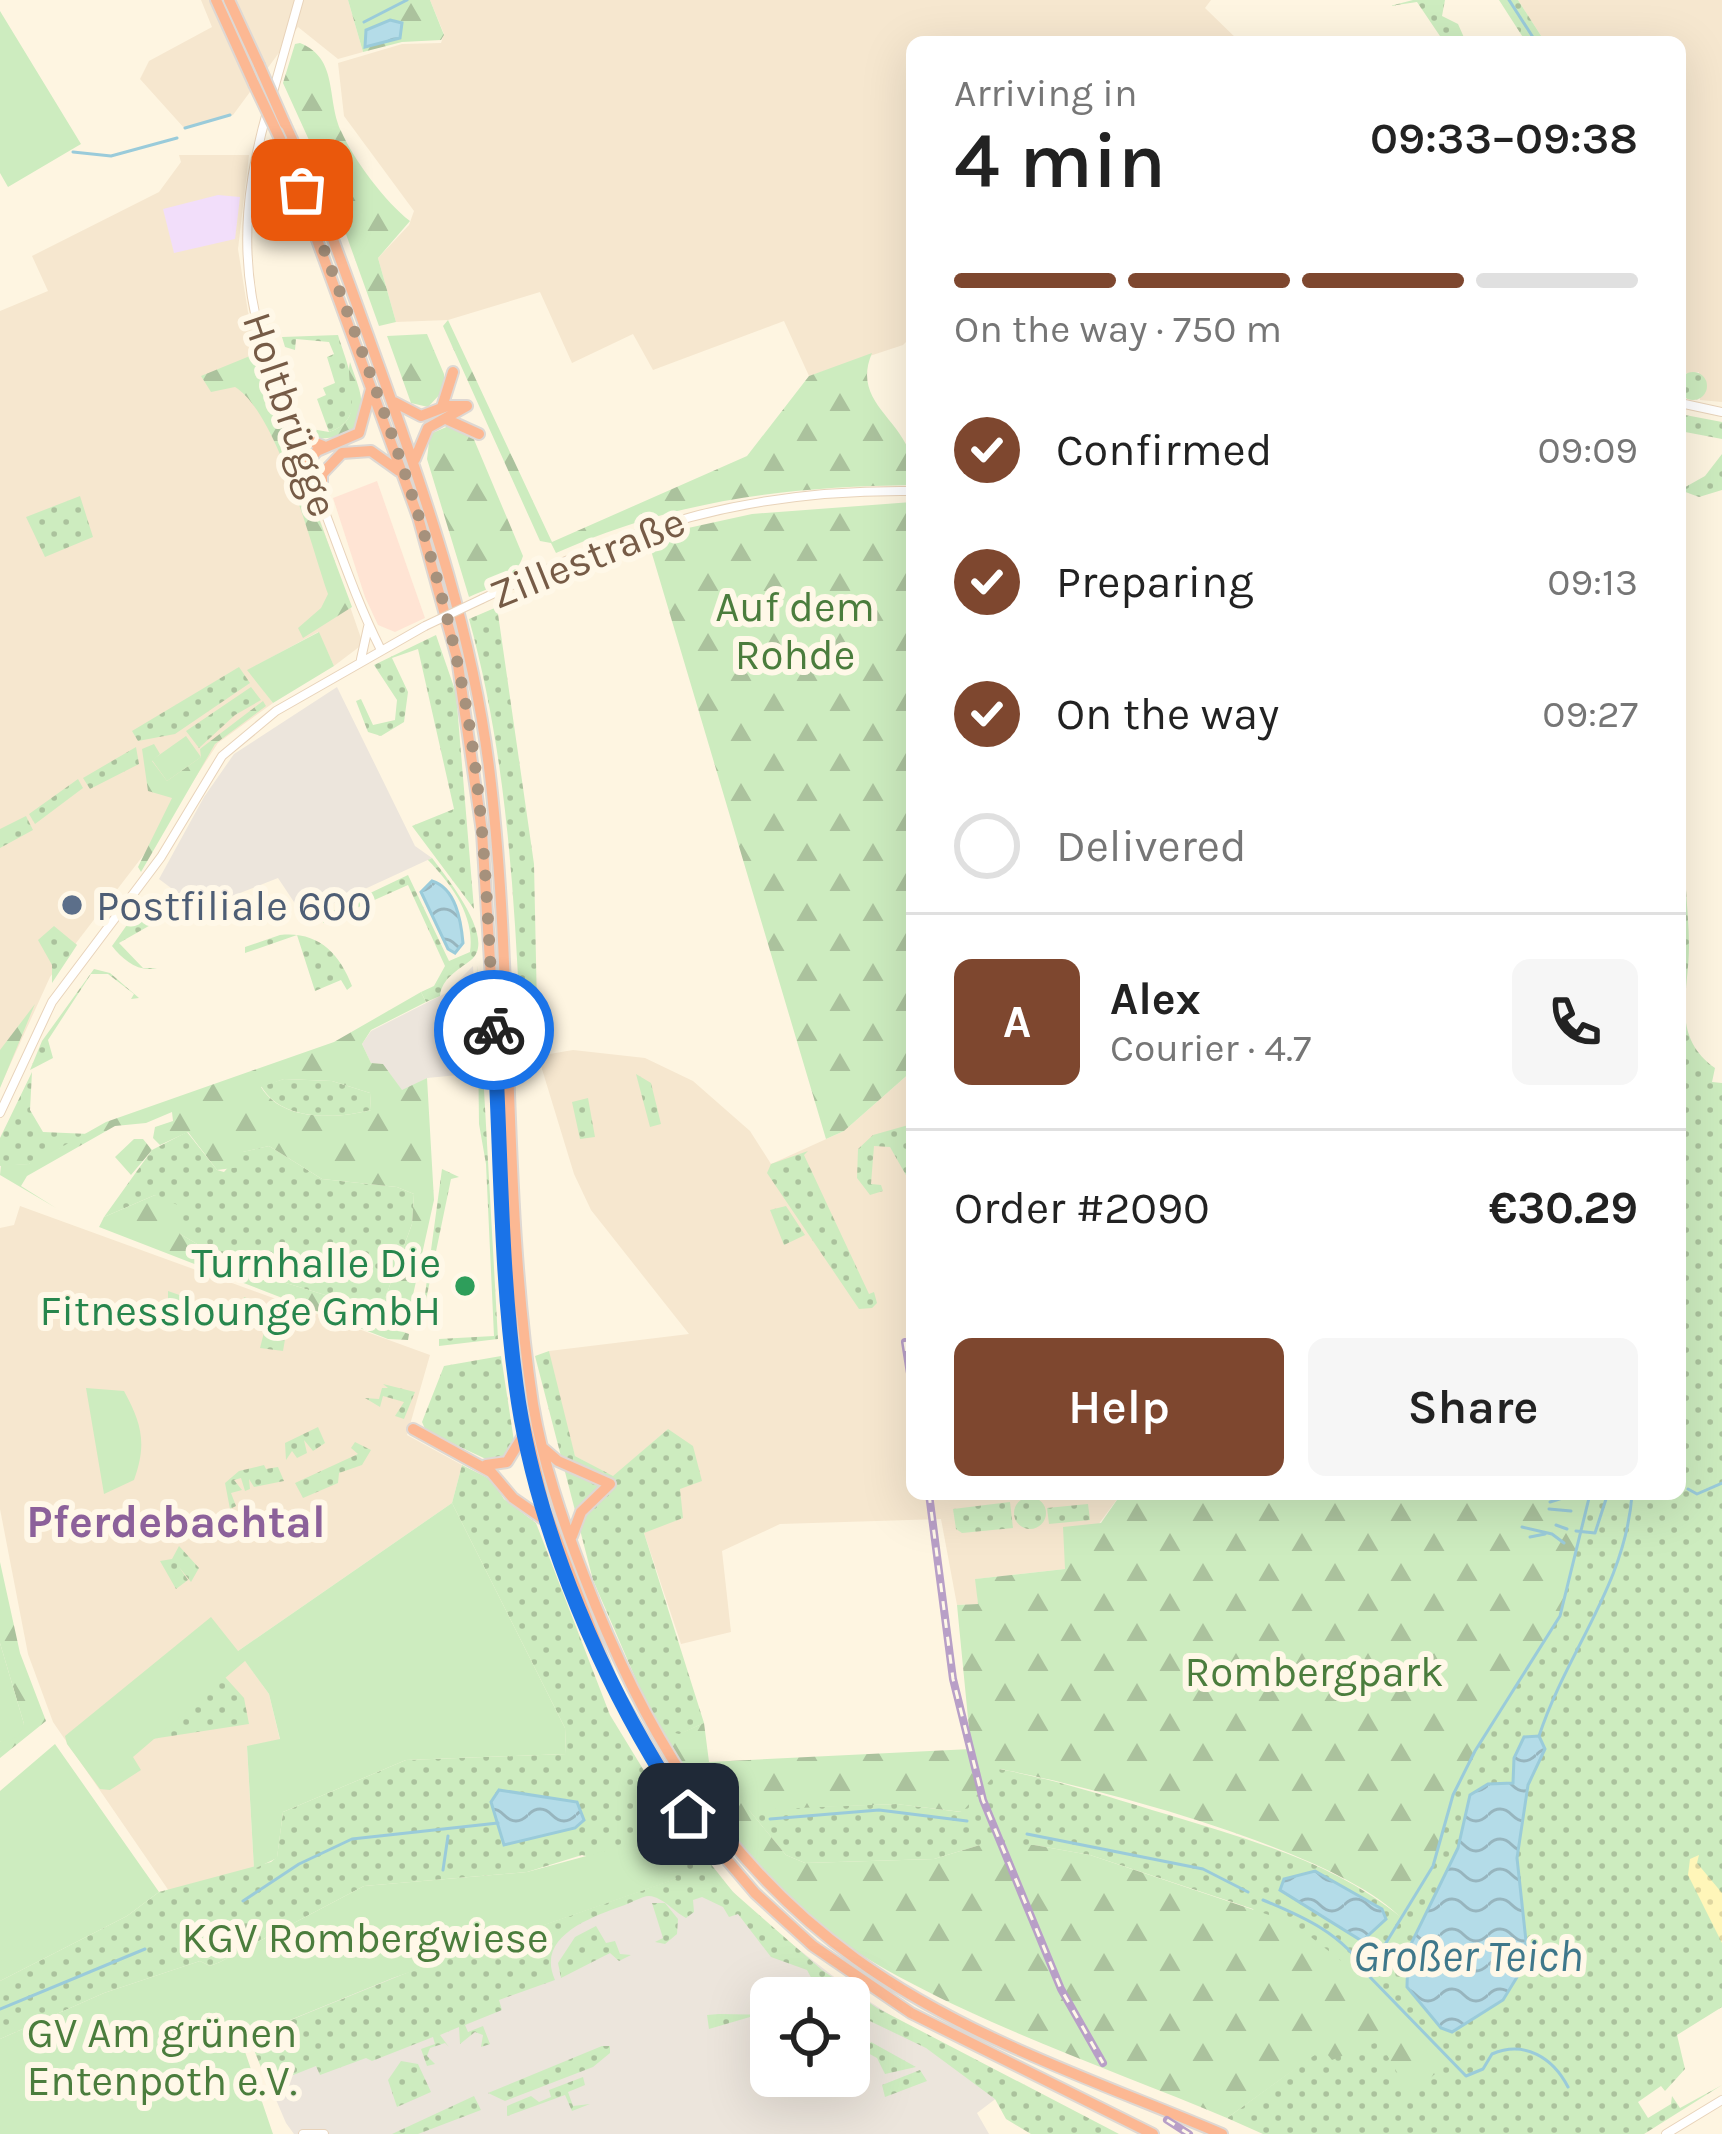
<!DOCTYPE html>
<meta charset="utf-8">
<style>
body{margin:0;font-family:Karla,sans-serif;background:#f6f6f6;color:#222;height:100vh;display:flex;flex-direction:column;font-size:45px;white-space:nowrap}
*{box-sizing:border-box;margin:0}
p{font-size:39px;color:#767676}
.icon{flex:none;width:66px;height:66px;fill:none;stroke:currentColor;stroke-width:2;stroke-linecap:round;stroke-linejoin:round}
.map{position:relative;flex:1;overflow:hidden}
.drawer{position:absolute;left:906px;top:36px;width:780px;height:1464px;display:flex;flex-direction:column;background:#fff;border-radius:18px;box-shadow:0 12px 48px #0002}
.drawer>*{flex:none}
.controls{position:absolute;left:750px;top:1977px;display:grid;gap:24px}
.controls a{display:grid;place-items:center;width:120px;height:120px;border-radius:18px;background:#fff;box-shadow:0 12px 48px #0002;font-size:60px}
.pin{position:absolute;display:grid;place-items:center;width:102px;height:102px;color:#fff;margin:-51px;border-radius:24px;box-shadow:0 6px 18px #0006}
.courier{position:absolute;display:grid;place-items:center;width:120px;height:120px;margin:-60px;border:9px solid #1a73e8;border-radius:50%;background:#fff;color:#222;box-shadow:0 3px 15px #0007}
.headline em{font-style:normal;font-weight:600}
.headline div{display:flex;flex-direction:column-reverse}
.headline{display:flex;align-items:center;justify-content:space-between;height:204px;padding:0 48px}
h1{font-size:78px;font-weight:600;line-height:90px}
.bar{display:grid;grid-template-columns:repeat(4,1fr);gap:18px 12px;align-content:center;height:144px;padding:0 48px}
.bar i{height:15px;border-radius:9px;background:#e0e0e0}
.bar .active{background:#7e472f}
.bar p{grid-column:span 4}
.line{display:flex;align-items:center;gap:30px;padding:0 48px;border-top:3px solid #e0e0e0}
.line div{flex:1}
.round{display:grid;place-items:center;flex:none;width:126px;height:126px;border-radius:18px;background:#f6f6f6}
ol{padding:0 48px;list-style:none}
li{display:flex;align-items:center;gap:36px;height:132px}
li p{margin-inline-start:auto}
li .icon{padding:12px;border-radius:50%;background:#7e472f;color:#fff;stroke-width:4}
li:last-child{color:#767676}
li i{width:66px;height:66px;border:6px solid #e0e0e0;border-radius:50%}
.action{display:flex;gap:24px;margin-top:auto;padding:24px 48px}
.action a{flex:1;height:138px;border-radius:18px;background:#7e472f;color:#fff;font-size:48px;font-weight:600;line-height:138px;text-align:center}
.action a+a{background:#f6f6f6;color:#222}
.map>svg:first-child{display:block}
</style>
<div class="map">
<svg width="1722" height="2134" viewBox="0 0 1722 2134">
<defs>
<pattern id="grass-dots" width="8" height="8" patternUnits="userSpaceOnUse" patternTransform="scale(3)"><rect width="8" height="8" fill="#cdecbf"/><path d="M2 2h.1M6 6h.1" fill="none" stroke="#abc29d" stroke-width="1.8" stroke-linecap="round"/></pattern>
<pattern id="forest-firs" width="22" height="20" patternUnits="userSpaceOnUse" patternTransform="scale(3)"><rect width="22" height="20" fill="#cdecbf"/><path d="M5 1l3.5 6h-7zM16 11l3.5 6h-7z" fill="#abc29d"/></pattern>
<pattern id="sand-dots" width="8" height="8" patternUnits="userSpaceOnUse" patternTransform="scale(3)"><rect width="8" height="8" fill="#fff6b9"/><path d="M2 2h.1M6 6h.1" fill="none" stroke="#ded5a0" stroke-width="1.8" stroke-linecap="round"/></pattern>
<pattern id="water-waves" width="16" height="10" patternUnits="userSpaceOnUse" patternTransform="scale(3)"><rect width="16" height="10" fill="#b4dce8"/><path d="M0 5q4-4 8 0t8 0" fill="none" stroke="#97b5be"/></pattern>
</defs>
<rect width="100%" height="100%" fill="#fef5e1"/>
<!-- residential -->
<path fill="#f6e7cf" d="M201,0H348L363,52L338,59L298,27L233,115L185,129L140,79L149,61L212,27Z
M430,0H1211L1205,8L1240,42H912V336L903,345L809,376L784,321L653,370L633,334L572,363L540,292L448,320L396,322L378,258L409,225L414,211L344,116L338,63L402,44L441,43L444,34Z
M1518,0H1722V402L1700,400L1699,372L1680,374V42H1545Z
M179,155H249L238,249L248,312L363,644L334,666L318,632L248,670L273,703L218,743L152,844L50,977L0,1087V311L48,291L32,256L159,192L181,162Z
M573,1050L645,1058L693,1081L750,1131L771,1164L844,1131L912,1071V1494H1121L1065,1569L976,1579L978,1604L957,1605L941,1519L780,1524L722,1551L731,1632L681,1644L644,1533L668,1429L613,1477L575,1456L554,1387L549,1351L689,1334L591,1210L574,1174L538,1056Z
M20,1206L430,1355L407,1435L462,1465L452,1503L238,1651L269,1694L280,1740L247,1747L254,1869L169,1891L53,1722L28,1654L0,1509V1228L14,1225Z"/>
<!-- commercial -->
<path fill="#ffe4d4" d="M377,481L425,618L395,632L378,625L365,597L333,498Z"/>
<!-- industrial -->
<path fill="#ece5dc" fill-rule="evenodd" d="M337,687L415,846L432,858L304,917L278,878L199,909L159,879L204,797L234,754Z
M473,966L479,1073L427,1078L402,1091L383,1064L371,1063L362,1044L371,1031L446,993Z
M710,1867L756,1916L847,1987L907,2026L1010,2078L998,2097L977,2113L989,2134H294L286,2123L249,2037L393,1978ZM771,1998H849V2076H771Z"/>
<!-- education -->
<path fill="#f2defa" d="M218,195L240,197L235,239L174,253L163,209Z"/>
<!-- grass -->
<path fill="url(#grass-dots)" d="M1413,0H1445L1442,16L1458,24L1466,42H1444L1417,2L1390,6Z
M1499,0H1518L1545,42H1526Z
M338,335C347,365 372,419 329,432L317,399L326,395L323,388L335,383L327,357L334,354L329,342L296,339L295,350L285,347L282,337Z
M1679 386a14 14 0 1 1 28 0a14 14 0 1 1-28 0Z
M1680,414L1722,422V439L1680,431Z
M1722,454V490L1699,497L1680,490L1705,476Z
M80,496L93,537L45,557L26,517Z
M497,607L534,864L538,1056L522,1059C515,909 509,764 469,619Z
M436,635L456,693L474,909L412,826L454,809L418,649L392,658L408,692L404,722L381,736L368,732L356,701L361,699L373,725L395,720L397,700L374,665Z
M239,667L250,683L175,734L138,741L132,731Z
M251,687L261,700L235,715L199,748L186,731Z
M136,747L139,764L90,789L83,778Z
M78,779L83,788L35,824L29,814Z
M26,816L33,830L0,848V829Z
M432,858C447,878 497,939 471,960C457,971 442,978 440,996L426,1002L421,992L434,986L445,966L408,885L323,923L324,915L408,875L449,961L470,952C475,916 452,885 428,860Z
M1680,887L1686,889C1687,908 1689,927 1689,946C1689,993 1670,1036 1715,1068L1712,1082L1722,1083V2007L1677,2035L1685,2069L1665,2091L1661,2086L1638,2102L1648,2118L1671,2104L1672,2096L1680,2108L1722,2085L1644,2134H1263L1227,2118L1323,2048L1253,1909L1090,1855L1034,1845H980L934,1859L805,1863L786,1855L748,1809L897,1804L961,1812L999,1769C1058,1780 1112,1798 1169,1815C1253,1841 1334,1862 1402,1918L1433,1866L1453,1795L1475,1751L1560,1616L1590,1494H1680Z
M146,898L150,901L140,913L154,923L119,943L143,968H157C139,973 123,960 112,946Z
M54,926L77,945L52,983V965L38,940Z
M280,935C317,931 339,952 352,986L347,990L341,980L315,991L297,935L245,953V947Z
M477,965L498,1339L439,1346V1339L494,1336L486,1164L479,1124Z
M94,969L110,973L139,998L131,999L134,994L108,974H91L48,1040L53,1058L30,1070L42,1041Z
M32,1072L30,1110L43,1132L89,1134L29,1164L0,1166V1138Z
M636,1074L651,1083L661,1124L650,1127Z
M284,1079L332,1081L370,1093L371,1110C336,1119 282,1122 261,1086Z
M588,1098L595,1137L580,1139L572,1102Z
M912,1124L907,1147L912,1175L907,1177L890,1147L874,1146L871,1184L881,1185L883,1191L870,1195L857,1178L858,1149L873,1135Z
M187,1132L217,1170L224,1172L242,1152L269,1146L322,1179L397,1187L414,1194L412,1224L383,1304L371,1309L240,1269L180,1234L178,1221L155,1195L104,1217L152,1150Z
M808,1151L804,1155L869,1294L874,1292L877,1303L872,1308L859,1309L767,1173L771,1164Z
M442,1169L459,1177L451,1179L421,1324Z
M786,1206L805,1235L784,1245L770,1210Z
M168,1291L188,1298L193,1330L168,1324Z
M244,1297L263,1304L261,1317L248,1315L246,1331L230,1325L232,1312L223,1310V1304L241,1312Z
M269,1313L289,1316L283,1351L260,1348Z
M549,1351L575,1456L613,1476L668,1429L693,1446L702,1481L680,1489L683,1518L644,1533L704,1723L678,1735L657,1728L593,1580L535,1356Z
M501,1356L514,1441L505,1456L488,1460L426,1431L422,1422L444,1366Z
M383,1384L415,1392L404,1419L395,1416L404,1402L383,1396L380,1407L365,1398L379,1399L382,1388H388Z
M318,1427L325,1443L313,1451L304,1440L307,1453L297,1458L292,1451L286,1460L285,1443Z
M355,1442L371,1450L362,1465L339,1473L338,1483L303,1498L295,1483L358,1454L351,1448Z
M264,1465L266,1469L278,1467L284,1481L254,1487L249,1479L250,1489L245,1491L241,1478L234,1480L242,1490L231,1493L236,1506L230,1509L225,1483L239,1471Z
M462,1465L492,1480L504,1499L536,1523L610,1715L668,1810L733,1892L822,1970L877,2008L1119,2134H1031L1006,2119L995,2099L926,2048L849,2011V1998H822L807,1970L771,1957L738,1914L729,1917L723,1907L702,1897L693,1900L694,1912L686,1918C673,1911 663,1897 649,1896C642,1896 629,1904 622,1906C592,1917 535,1936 555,1980L499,2000L502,2010L465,2025L468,2032L483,2026L490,2044L481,2047L483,2035L475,2032L460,2044L459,2027L440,2035L449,2047L445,2043L430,2048L427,2056L435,2064L427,2066L421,2049L435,2044L433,2037L372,2061L366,2058L320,2075L316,2066L268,2085L249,2037L409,1972L675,1879L582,1855L527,1872L364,1886L220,1962L210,1966L200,1961L104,1993L0,2039V1981L127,1916L159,1892L271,1862L277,1857L283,1812L406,1760L566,1754L565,1728L452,1503Z
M1014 1513a16 16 0 1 1 32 0a16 16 0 1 1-32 0Z
M1010,1502L1013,1528L962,1533L956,1529L953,1509Z
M1088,1504L1090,1520L1049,1524L1047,1508Z
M179,1546L199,1568L191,1582L179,1567L188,1580L176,1589L160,1561L172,1559Z
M225,1677L244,1698L249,1724L152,1739Z
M652,1903H665L678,1919L677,1934L665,1944L655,1942L663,1938Z
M596,1926L606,1943L615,1941L620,1954L631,1955L619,1961L610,1953L561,1978L558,1963L575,1937Z
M719,2014L771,2015V2030L768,2022L750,2017L709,2029L707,2015Z
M871,2042L916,2067L885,2074L877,2058L864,2051Z
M602,2046H610V2053L593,2067L505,2101L488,2093Z
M401,2061L418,2064L431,2092L397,2107L388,2080Z
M920,2070L927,2081L885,2097L882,2085Z
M583,2077L585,2085L568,2092L573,2106L590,2104L572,2111L565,2095L507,2116V2106L531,2096L539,2102L551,2097L549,2090Z
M474,2096L481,2110L418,2134H392Z"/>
<!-- forest -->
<path fill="url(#forest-firs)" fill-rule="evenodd" d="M348,0H430L444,35L441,40L402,42L363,52Z
M300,43C339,59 326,98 341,131C354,160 385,202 410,221L378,258L396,322L379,326L324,173L283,83L295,44Z
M448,320L552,542L747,456L809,376L872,353C852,400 898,416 911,456C914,464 912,477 912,485C783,487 675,500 556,553L551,543L540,541L443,326Z
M427,334L444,374V390L428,407L411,403L387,336Z
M257,353L352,607L303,638L298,628L321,608L328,594C310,543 278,414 235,387L211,392L201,376Z
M350,362C360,392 371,410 348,436L317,439L300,427L329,432C368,419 344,385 350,362Z
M451,425L470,430L523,556C515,581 491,587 469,597L427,459L430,434Z
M912,502V1071L844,1131L826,1139L647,537L752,514Z
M263,701L266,706L215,744L141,872L138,867L172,798L148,791L142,749L154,744L160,754L152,761L167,781L201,757L200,749Z
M421,992L426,1002L371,1030L362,1044L371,1063L383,1064L402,1090L427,1078L434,1200L409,1313L394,1318L392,1328L409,1334L408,1340L388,1339L99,1227L104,1217L155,1195L180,1206V1234L240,1269L371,1309L383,1304L412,1224L414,1194L397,1187L322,1179L269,1146L243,1152L241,1167L217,1170L188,1132L160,1145L153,1138L155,1127L173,1121L172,1112L146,1123L115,1126L27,1176L21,1186L56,1208L0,1175L1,1165L29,1164L48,1148L58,1149L106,1122L334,1042ZM284,1079L332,1081L370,1093L371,1110C337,1119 282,1122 261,1087Z
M35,1004L0,1088V1050Z
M134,1139H143L152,1150L131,1175L115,1157Z
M1121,1494H1590L1560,1616L1475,1751L1453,1795L1433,1866L1402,1919C1341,1852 1095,1787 1000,1769L962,1812L896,1804L749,1810L786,1855L805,1863L934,1859L980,1845H1034L1090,1855L1293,1923L1344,1963L1447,2064L1410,2095L1379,2041L1332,2060L1323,2049L1227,2118C1095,2062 936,2011 819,1927C752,1880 697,1799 657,1728L679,1734L704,1723L709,1762L971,1749L957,1605L978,1604L975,1579L1065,1569L1063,1527L1101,1523Z
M0,1562L20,1653L46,1721L0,1758V1742L24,1724L0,1643Z"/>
<!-- sand -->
<path fill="url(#sand-dots)" d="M1699,1855L1697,1863L1722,1893V1943L1688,1875L1690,1859Z"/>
<!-- garden -->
<path fill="#cdecbf" d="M0,11L81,144L8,187L0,173Z
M319,632L334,666L273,703L247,670Z
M186,736L201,757L167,781L152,760Z
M86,1388L124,1391C142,1424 147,1444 134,1480L104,1494Z
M452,1503L565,1728L566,1754L406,1760L283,1812L277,1858L254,1869L247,1746L280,1739L269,1694L245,1661L133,1757L141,1770L110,1790L100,1789L67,1744L65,1736L211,1617L238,1651Z
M0,1643L24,1724L18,1737L0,1742Z
M55,1744L159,1892L127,1916L0,1981V1791Z
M657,1837L676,1879L393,1978L241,2040L273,2134H0V2039L104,1993L200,1961L210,1966L220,1962L364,1886L527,1872Z"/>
<!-- water -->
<path fill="url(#water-waves)" stroke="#9acbda" stroke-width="3" d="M390,20L402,23L400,38L365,47L366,30Z
M432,881C456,888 461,921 463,943L455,953L448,949L421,892Z
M1539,1736L1545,1749L1528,1785L1517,1858L1526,1941L1522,1969L1503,2000L1452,2032L1441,2028L1407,1987L1408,1950L1458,1848L1470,1795L1488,1784L1513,1783L1514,1758L1524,1737Z
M499,1790L577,1802L584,1820L575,1828L504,1845L491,1802Z
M1315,1871L1382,1909L1386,1919L1362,1941L1280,1890L1284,1879Z"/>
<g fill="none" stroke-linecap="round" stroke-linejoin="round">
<!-- stream -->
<path stroke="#9acbda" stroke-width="3" d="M1509,0L1536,42
M364,22L407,0
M185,128L230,115
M73,152L111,156L177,138
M1688,1489L1697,1494L1722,1483
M1550,1502L1575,1494
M1549,1509L1571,1511
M1556,1525L1567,1529
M1522,1527L1552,1534L1564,1543
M1576,1531L1595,1533L1607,1496L1614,1494
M1530,1537L1545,1534
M1539,1736C1567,1651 1625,1586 1632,1495
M770,1819L879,1810L967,1821
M1027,1834L1203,1869L1248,1892
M443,1870L448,1836
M1263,1900C1304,1917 1343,1934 1367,1973
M243,1901L299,1864L352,1839L498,1823
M0,2009L145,1949
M1568,2087C1553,2058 1525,2040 1492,2054L1483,2069L1466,2076L1367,1974L1433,1866L1453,1795L1475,1751L1560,1616L1590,1494"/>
<defs>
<path id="secondary" d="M273,92L299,0
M267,112C222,271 260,348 318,494C338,545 355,598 380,648
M1680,403L1722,412
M482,599C633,527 743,489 912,491
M361,659L368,627
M0,1113L52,1002L161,857L222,756L276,711L425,626
M303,2134H324
M1666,2134L1722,2100"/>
<path id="highway" d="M216,0L254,84
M229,0L259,65
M285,124C322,203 350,286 380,369C429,505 475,639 491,784C514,989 502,1199 533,1404C543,1463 562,1519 584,1576C642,1728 721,1862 856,1959C965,2038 1099,2082 1222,2134
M281,141L418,517L457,658L482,832L516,1384L545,1508L613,1686L688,1814L755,1893L813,1946L911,2013L1153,2134
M394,402L421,416L447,406H467
M442,407L453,372
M448,420L479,434
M289,423L308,440L323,446
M415,459L428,428L467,406
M306,464L317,451L359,433L371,389
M322,503V474L342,453L371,451L399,471
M413,1429L491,1472L513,1498L546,1521
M543,1448L558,1461L610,1484L581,1512L572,1536
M486,1465L507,1462L523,1436"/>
</defs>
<!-- secondary casing -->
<use href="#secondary" stroke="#e8d3ba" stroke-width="10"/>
<!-- highway casing -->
<use href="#highway" stroke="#ded8d3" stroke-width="14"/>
<!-- secondary -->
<use href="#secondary" stroke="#fff" stroke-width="8"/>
<!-- highway -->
<use href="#highway" stroke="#fcb893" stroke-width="10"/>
<defs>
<path id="rail" d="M905,1342L912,1386
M929,1494L953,1679L983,1800L1061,1989L1103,2063
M1167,2120L1189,2134"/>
</defs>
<!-- rail casing -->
<use href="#rail" stroke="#b89fc7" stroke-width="8"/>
<!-- rail -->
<use href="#rail" stroke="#fff8e8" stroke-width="3" stroke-dasharray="9" stroke-linecap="butt"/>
<defs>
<path id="secondary-bridge" d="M425,626L482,599"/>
<path id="highway-bridge" d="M259,65L285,124
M254,84L281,141"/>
</defs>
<!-- secondary-bridge casing -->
<use href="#secondary-bridge" stroke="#e8d3ba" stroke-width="10" stroke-linecap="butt"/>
<!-- highway-bridge casing -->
<use href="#highway-bridge" stroke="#ded8d3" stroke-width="14" stroke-linecap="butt"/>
<!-- secondary-bridge -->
<use href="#secondary-bridge" stroke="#fff" stroke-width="8"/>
<!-- highway-bridge -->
<use href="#highway-bridge" stroke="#fcb893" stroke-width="10"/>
</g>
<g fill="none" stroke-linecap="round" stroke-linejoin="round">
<!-- done -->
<path stroke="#a6917c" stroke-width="12" stroke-dasharray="0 21.6" d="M302,190C361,352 429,515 462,685C485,798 487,914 494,1030"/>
<!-- route -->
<path stroke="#1a73e8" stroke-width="15" d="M494,1030C501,1148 500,1268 516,1385C535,1530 606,1694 688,1814"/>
</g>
<!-- markers -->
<circle fill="#5c6f8a" stroke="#fff8e8" stroke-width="4.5" cx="72" cy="905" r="12"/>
<circle fill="#2e9e5b" stroke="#fff8e8" stroke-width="4.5" cx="465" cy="1286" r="12"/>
<g text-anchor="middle" stroke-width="12" stroke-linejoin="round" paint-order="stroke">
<!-- street labels -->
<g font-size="42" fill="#765b46" stroke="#fff8e8">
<text transform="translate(291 414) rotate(71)" y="15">Holtbrügge</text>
<text transform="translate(587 557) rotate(-22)" y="15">Zillestraße</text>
</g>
<!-- park labels -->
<g font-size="42" fill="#4b7d3d" stroke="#fff8e8">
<text x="795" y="621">Auf dem<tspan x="795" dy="48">Rohde</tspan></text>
<text x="1314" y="1686">Rombergpark</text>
<text x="365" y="1952">KGV Rombergwiese</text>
<text x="162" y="2047">GV Am grünen<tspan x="162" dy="48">Entenpoth e.V.</tspan></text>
</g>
<!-- service labels -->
<g font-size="42" fill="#4e5e75" stroke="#fff8e8" text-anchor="start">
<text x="96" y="920">Postfiliale 600</text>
</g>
<!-- leisure labels -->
<g font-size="42" fill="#27864d" stroke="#fff8e8" text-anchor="end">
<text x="441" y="1277">Turnhalle Die<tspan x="441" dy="48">Fitnesslounge GmbH</tspan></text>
</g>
<!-- neighbourhood labels -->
<g font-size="45" font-weight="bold" fill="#8c619a" stroke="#fff8e8">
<text x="176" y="1537">Pferdebachtal</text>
</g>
<!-- water labels -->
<g font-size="45" font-style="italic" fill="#3f788b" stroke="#fff8e8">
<text x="1468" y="1971">Großer Teich</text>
</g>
</g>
</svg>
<div class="controls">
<a><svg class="icon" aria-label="locate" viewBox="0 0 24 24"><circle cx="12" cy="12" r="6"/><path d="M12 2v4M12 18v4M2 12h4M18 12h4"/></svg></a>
</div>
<div class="pin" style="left:302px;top:190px;background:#ea580c"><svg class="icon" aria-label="bag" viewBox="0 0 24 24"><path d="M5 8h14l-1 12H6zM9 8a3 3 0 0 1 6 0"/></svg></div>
<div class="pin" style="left:688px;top:1814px;background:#1f2937"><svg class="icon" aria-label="home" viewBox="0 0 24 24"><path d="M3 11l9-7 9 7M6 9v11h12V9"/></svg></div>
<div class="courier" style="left:494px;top:1030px"><svg class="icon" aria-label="bike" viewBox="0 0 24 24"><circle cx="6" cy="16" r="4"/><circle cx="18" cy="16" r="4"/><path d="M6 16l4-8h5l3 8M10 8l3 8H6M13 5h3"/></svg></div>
<section class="drawer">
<div class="headline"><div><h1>4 min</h1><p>Arriving in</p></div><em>09:33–09:38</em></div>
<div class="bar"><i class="active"></i><i class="active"></i><i class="active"></i><i></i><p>On the way · 750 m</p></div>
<ol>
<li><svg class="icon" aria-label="check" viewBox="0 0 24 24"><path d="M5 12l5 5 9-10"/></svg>Confirmed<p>09:09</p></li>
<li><svg class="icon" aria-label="check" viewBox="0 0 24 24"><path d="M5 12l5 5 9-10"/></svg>Preparing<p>09:13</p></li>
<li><svg class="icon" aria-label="check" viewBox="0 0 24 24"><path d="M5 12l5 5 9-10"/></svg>On the way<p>09:27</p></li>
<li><i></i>Delivered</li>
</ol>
<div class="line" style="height:216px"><b class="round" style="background:#7e472f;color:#fff">A</b><div><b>Alex</b><p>Courier · 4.7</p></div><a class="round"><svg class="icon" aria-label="phone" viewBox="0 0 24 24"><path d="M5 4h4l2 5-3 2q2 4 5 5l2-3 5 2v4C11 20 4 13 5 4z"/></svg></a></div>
<div class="line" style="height:156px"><div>Order #2090</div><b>€30.29</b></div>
<div class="action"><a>Help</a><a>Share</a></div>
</section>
</div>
